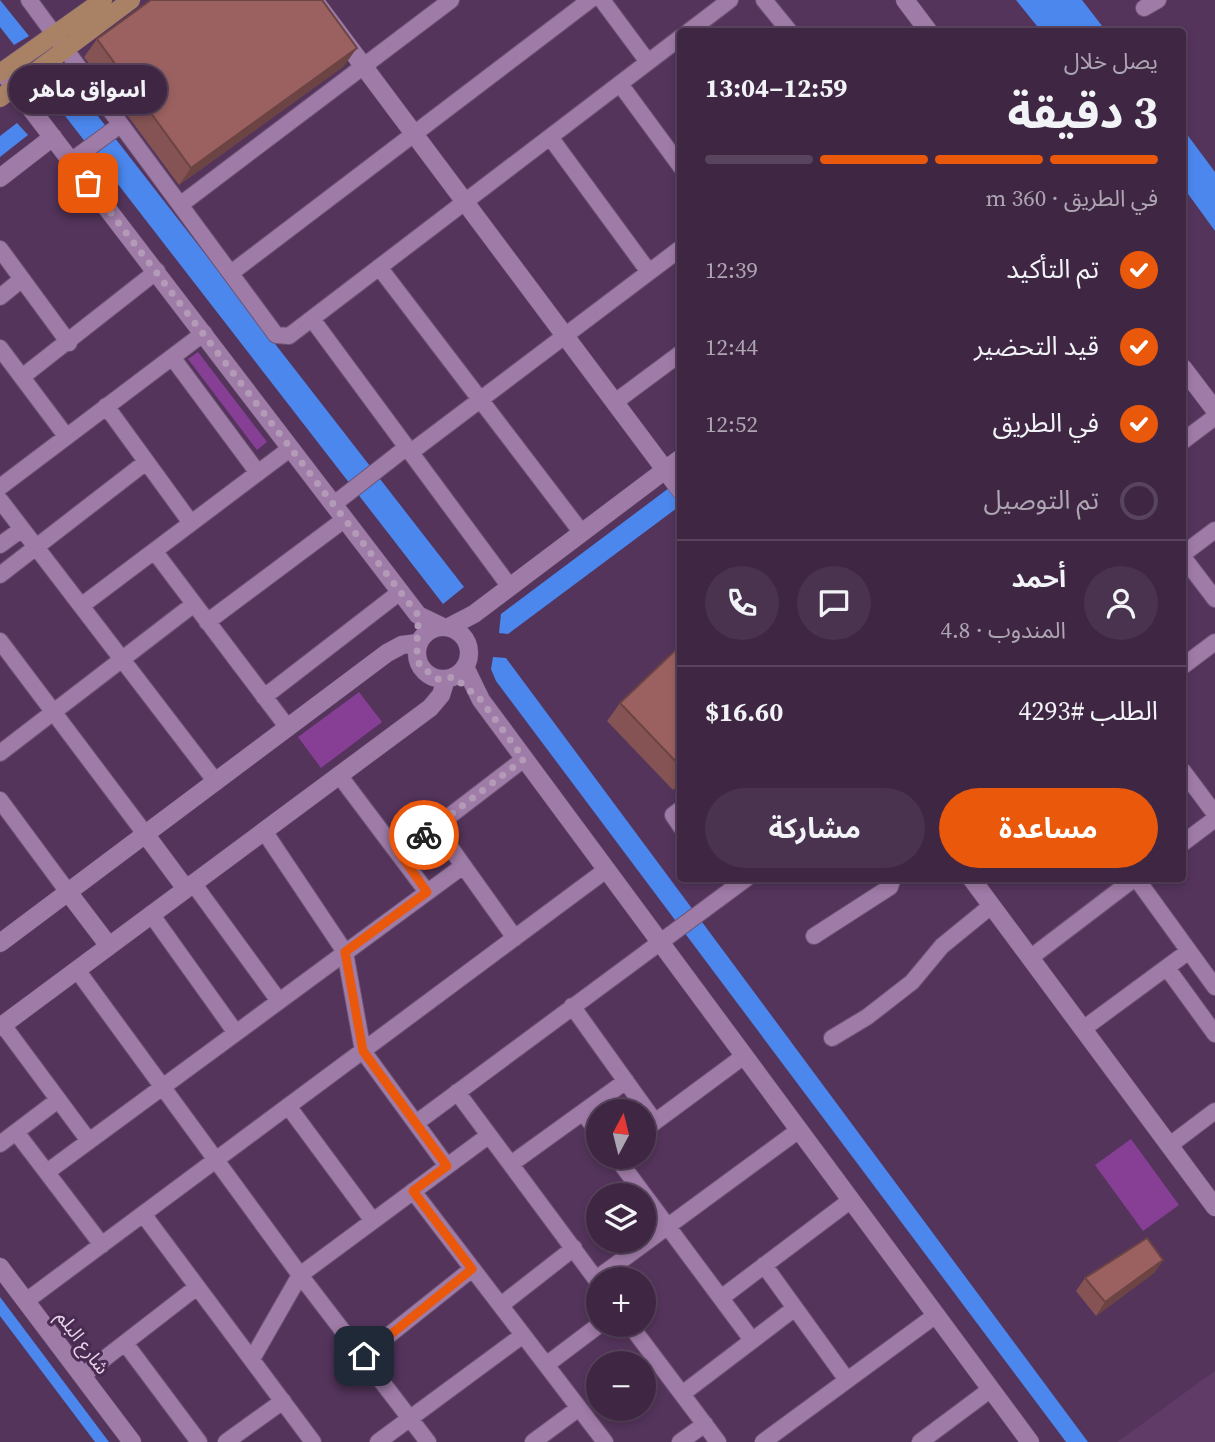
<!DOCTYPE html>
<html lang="ar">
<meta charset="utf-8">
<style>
body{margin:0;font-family:"Source Serif 4","Noto Sans Arabic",serif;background:#4a334f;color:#f1f3f6;direction:rtl;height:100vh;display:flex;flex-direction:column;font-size:26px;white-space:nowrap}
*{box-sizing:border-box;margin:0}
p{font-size:23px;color:#ada5b2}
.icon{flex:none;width:38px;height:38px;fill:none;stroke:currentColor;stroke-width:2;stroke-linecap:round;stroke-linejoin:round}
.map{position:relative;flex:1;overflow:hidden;direction:ltr}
.sheet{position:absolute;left:677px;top:28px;width:509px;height:854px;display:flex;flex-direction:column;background:#3f2744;border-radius:7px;box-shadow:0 4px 10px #0003,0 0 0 2px #58445d;direction:rtl}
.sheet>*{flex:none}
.needle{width:46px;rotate:7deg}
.tools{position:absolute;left:586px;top:1099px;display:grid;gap:14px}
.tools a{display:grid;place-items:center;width:70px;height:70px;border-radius:50%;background:#3f2744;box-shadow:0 4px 10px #0003,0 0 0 2px #58445d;font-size:35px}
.pin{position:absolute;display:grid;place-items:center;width:60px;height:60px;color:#fff;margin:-30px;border-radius:14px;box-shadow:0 4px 10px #0006}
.courier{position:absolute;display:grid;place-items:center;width:70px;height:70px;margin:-35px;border:5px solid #ea580c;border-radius:50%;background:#fff;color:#222;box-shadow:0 2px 9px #0007}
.bubble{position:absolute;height:49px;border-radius:24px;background:#3f2744;box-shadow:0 4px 10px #0003,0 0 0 2px #58445d;font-size:23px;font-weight:700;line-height:49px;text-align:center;direction:rtl}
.overview em{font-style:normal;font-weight:700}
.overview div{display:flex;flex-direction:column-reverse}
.overview{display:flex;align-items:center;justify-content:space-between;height:119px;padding:0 28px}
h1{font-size:46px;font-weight:700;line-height:52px}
.bar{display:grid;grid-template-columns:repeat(4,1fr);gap:10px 7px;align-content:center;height:84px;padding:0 28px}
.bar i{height:9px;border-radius:5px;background:#58445d}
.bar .selected{background:#ea580c}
.bar p{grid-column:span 4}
.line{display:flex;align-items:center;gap:18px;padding:0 28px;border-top:2px solid #58445d}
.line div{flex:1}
.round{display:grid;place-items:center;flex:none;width:74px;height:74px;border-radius:37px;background:#4a334f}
ol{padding:0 28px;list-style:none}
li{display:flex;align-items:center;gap:21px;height:77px}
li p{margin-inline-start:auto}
li .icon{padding:7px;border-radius:50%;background:#ea580c;color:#fff;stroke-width:4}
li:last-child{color:#ada5b2}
li i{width:38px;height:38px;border:4px solid #58445d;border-radius:50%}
.cta{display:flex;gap:14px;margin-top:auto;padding:14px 28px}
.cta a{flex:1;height:80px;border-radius:42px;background:#ea580c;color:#fff;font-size:28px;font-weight:700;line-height:80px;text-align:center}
.cta a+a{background:#4a334f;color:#f1f3f6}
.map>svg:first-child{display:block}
</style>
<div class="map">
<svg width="1215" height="1442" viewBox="0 0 1215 1442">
<rect width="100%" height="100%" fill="#54345b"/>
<!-- built -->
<path fill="#603b68" d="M1215,1371V1442H1117Z"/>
<!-- green -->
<path fill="#863f95" d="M198,352L267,442L257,450L188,359Z
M359,692L382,722L321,768L298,737Z
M1131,1139L1179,1205L1143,1231L1095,1165Z"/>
<!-- water -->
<path fill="#4b87ed" d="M0,0L29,36L14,45L0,27Z
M1016,0H1082L1106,31H1041Z
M66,75L464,587L443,604L45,90Z
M17,123L28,135L0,157V136Z
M1183,129L1215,172V231L1183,187Z
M681,479V505L508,634L499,633L501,614Z
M493,657L506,658L1088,1442H1066L496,681L491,669Z
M0,1297L109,1442H95L0,1316Z"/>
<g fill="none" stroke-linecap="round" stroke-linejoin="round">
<defs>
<path id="minor" d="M29,0L276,335L289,336L681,37
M602,0L648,62
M764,0L790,32
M1144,8L1158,0
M688,32L730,0
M620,84L681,167
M550,137L649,272
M71,161L120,125
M180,205L451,0
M0,249L69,343
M379,267L582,533
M231,273L590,0
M0,297L22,279
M312,319L510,587
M0,348L66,436
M172,357L258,473
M22,377L157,271
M615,402L681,353
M106,406L191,523
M1183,441L1215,417
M411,452L681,248
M0,487L204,333
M0,500L216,782
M334,504L407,447
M0,545L22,529
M155,552L288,728
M1183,554L1215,530
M1183,557L1215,599
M0,575L146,462
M81,606L291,448
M207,622L345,519
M0,641L146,835
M1183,666L1215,642
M264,697L400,592
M0,753L194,604
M1183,771L1215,814
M339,775L427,892
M0,800L68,892
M681,809L673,815L681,827
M435,826L515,938
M264,831L345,952L363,1051L447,1166
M1183,843L1215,819
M400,854L524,759
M1136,878L1215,987
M193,883L279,1001
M151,914L236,1033
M814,936L890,887L893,878
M1030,958L1135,878
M1167,968L1215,1034
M77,970L300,1275L428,1442
M572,1006L655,1122
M3,1025L89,1141
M1083,1029L1189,951
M832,1038L867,1017L912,982L942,946L991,906
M457,1092L598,1282
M288,1106L373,1221
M583,1112L598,1133
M416,1123L747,878
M644,1130L744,1056
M16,1132L102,1245
M0,1144L58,1100
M1170,1145L1215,1111
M616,1157L752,1340
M511,1164L626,1081
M47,1172L463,866
M413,1191L605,1442
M143,1214L313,1442
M764,1265L847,1380
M596,1279L799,1130
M721,1298L851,1200
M26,1301L606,870
M501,1305L574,1248
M630,1325L718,1442
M125,1343L199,1442
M364,1355L472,1269
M252,1359L300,1275L488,1136
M546,1365L599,1325
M82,1376L197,1287
M682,1394L795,1308
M226,1442L283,1401
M378,1442L523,1335
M533,1442L579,1408
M680,1442L705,1424
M763,1442L936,1315
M920,1442L991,1389"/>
<path id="tertiary" d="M314,0L681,491
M905,0L929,32
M2,71L418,615L441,626
M0,178L53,137
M1183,368L1215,410
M417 653a26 26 0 1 1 52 0a26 26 0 1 1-52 0Z
M449,627L474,614L681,458
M465,667L481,700L1030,1442
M146,835L186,889
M971,878L1215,1207
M68,892L109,946
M0,943L387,653L402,645L418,643
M0,1027L430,708L441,695L446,679
M0,1267L132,1442"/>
<path id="primary" d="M0,73L103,0
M0,98L131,0"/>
</defs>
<!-- minor casing -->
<use href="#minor" stroke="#6d5273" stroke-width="18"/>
<!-- tertiary casing -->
<use href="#tertiary" stroke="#6d5273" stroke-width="19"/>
<!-- primary casing -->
<use href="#primary" stroke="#6d5273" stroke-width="19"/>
<!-- minor -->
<use href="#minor" stroke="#9f7ba7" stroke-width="16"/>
<!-- tertiary -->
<use href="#tertiary" stroke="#9f7ba7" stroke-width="18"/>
<!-- primary -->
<use href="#primary" stroke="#a98266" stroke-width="18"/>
</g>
<!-- wall -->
<path fill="#855353" d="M97,39L344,66L179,185L84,57Z
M681,645V784L673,790L607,721L620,703Z
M1163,1260L1154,1273L1096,1316L1076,1291L1085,1278Z"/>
<!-- shaded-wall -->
<path fill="#6c4443" d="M357,48L344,66L179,185L191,168Z
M681,780V784L673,790Z
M1163,1260L1154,1273L1096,1316L1105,1302Z"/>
<!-- building -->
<path fill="#9b6160" stroke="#6c4443" stroke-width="2" d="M151,0H322L357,48L191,168L97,39Z
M681,645V767L620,703Z
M1147,1238L1163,1260L1105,1302L1085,1278Z"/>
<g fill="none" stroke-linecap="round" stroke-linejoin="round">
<!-- done -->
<path stroke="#b39bb8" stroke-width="7" stroke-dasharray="0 12.6" d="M88,183L418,615C419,632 414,651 420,666L438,679L454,677L481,700L524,759L424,835"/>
<!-- route -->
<path stroke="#ea580c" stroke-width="9" d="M364,1356L472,1269L413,1191L447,1166L363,1051L345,952L427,892L400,854L424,835"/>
</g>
<g text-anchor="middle" stroke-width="6" stroke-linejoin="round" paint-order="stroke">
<!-- street labels -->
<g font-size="19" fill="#e6d3ea" stroke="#492a50">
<text transform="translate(83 1342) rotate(53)" y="7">شارع البلم</text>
</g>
</g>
</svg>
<div class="tools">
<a><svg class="needle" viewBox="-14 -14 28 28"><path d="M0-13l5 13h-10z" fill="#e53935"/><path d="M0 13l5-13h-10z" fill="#ada5b2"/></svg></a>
<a><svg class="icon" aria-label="layers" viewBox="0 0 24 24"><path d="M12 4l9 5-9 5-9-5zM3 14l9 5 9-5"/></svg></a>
<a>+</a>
<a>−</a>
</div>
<div class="pin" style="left:88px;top:183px;background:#ea580c"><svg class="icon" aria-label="bag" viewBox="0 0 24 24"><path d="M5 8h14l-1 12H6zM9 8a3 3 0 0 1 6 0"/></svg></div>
<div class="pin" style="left:364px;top:1356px;background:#1f2937"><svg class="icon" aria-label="home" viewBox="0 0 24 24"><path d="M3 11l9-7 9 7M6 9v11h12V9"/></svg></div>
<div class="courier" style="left:424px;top:835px"><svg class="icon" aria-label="bike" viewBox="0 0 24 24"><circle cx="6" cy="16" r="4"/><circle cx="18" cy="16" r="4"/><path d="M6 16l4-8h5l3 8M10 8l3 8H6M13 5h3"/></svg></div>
<div class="bubble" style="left:9px;top:65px;width:158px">اسواق ماهر</div>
<section class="sheet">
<div class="overview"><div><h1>3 دقيقة</h1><p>يصل خلال</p></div><em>12:59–13:04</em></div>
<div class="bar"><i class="selected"></i><i class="selected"></i><i class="selected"></i><i></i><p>في الطريق · 360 m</p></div>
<ol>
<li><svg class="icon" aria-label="check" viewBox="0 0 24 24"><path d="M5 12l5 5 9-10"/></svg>تم التأكيد<p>12:39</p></li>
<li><svg class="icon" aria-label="check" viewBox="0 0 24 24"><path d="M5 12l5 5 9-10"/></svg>قيد التحضير<p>12:44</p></li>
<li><svg class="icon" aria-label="check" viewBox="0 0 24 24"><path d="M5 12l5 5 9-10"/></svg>في الطريق<p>12:52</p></li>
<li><i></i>تم التوصيل</li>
</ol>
<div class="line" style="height:126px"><a class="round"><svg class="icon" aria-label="person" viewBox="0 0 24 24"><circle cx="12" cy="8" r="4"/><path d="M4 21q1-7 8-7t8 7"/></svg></a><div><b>أحمد</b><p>المندوب · 4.8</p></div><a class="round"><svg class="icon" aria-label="chat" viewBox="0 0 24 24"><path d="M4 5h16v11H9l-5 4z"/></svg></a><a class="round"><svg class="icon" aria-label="phone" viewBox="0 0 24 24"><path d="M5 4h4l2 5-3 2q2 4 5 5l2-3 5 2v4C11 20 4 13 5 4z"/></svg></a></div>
<div class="line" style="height:91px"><div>الطلب #4293</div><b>$16.60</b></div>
<div class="cta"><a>مساعدة</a><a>مشاركة</a></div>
</section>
</div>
